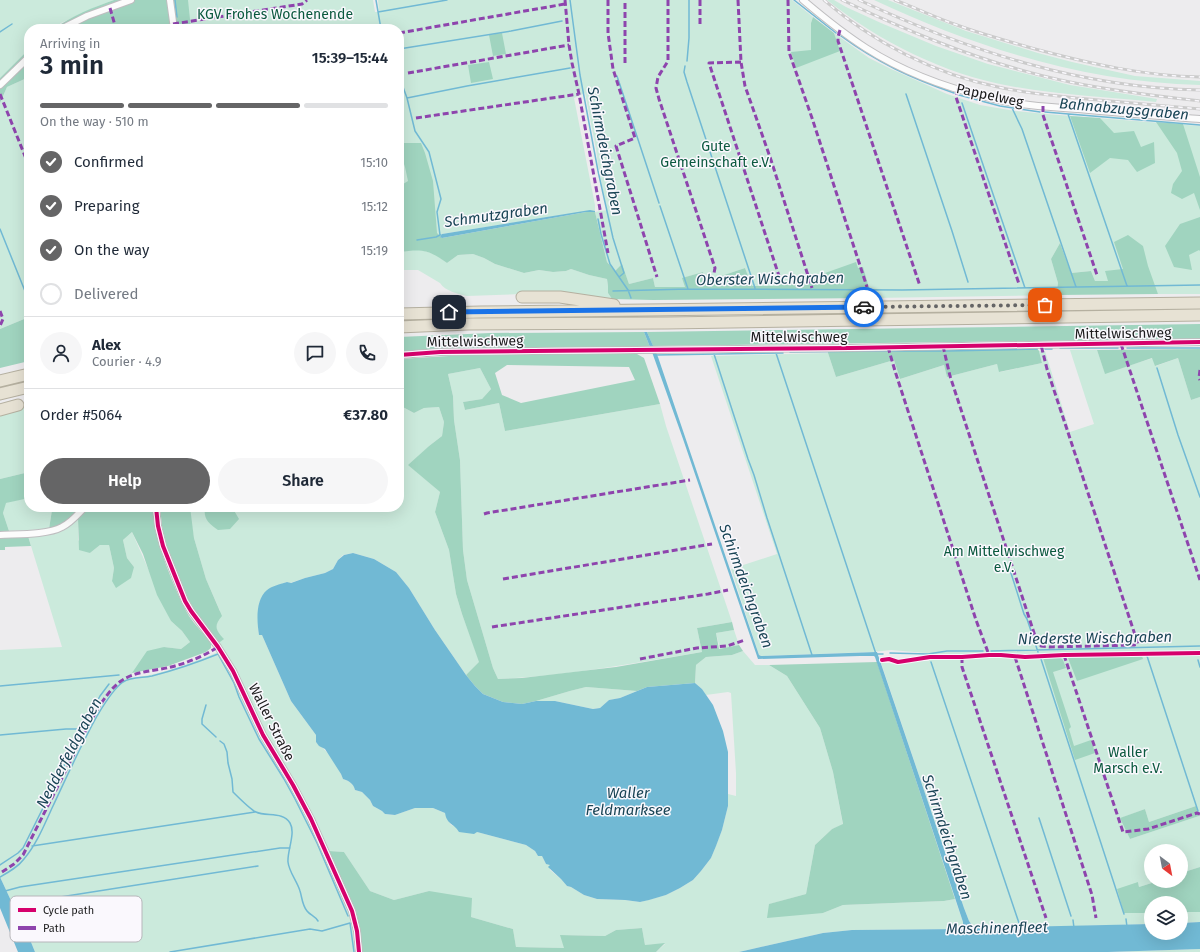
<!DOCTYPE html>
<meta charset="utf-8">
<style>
body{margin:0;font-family:"Fira Sans",sans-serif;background:#f6f6f7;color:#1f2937;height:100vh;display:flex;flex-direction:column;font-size:15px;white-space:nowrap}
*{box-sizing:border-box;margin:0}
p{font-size:13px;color:#747a83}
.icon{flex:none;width:22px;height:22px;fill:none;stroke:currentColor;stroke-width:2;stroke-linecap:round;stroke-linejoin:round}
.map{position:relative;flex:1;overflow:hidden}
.drawer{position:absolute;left:24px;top:24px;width:380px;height:488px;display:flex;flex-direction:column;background:#fff;border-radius:16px;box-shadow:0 4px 16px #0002}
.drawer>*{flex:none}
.needle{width:26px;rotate:148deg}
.fabs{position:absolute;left:1144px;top:844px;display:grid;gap:8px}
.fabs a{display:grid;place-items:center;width:44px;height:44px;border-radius:50%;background:#fff;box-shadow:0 4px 16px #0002;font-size:20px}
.pin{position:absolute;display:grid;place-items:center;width:34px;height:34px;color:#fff;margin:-17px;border-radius:8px;box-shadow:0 2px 6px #0006}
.courier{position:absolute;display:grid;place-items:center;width:40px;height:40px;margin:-20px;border:3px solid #1a73e8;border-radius:50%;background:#fff;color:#222;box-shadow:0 1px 5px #0007}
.summary em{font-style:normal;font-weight:600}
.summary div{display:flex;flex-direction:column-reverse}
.summary{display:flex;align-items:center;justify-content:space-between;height:68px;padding:0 16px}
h1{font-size:26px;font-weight:600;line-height:30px}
.bar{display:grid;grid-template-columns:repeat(4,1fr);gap:6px 4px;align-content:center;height:48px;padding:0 16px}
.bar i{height:5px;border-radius:3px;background:#e0e1e3}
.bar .active{background:#656566}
.bar p{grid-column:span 4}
.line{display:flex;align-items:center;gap:10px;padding:0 16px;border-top:1px solid #e0e1e3}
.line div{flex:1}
.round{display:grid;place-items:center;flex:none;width:42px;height:42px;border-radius:21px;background:#f6f6f7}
ol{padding:0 16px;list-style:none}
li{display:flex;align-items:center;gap:12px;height:44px}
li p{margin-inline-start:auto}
li .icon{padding:4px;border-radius:50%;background:#656566;color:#fff;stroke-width:4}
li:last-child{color:#747a83}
li i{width:22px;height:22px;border:2px solid #e0e1e3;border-radius:50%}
.cta{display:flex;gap:8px;margin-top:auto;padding:8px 16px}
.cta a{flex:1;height:46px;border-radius:24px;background:#656566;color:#fff;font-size:16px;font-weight:600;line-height:46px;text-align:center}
.cta a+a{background:#f6f6f7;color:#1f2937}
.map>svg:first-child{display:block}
</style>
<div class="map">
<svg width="1200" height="952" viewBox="0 0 1200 952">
<rect width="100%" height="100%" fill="#edecee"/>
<!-- green -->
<path fill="#cbeadc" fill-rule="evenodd" d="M0,0H114L98,6L61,23L54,29H29V49L0,78Z
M174,0H373L375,12H379L378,0H792L813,17L811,23V50L796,68L836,43L834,33L869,58L891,69L947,94L980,105L1015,111L1046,114L1200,126V294H1158L1155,290L1109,281H1095L1091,271L1071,273L1060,243L1051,259L1058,283L1057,290L1058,295L872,298L862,267L811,278L805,276L782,283L778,286H751L745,268L706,281L703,272L683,278L685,287H655L653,278L629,284L622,265L615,271L607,262L595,212L607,210L598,165L596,149L585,93L574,98L595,205V211L561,215L442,234L440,237L399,244V29H177Z
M827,0H834L846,7L881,23L936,46L988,64L1070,85L1157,99L1156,102C1107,97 1058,95 1010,86C944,74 880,42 827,0Z
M874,0H888L966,31L1038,53L1072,62L1135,76L1200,81V85C1086,82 976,48 874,0Z
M29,77V317L0,329V103L7,87Z
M418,249L435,254L447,263L458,255L473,254L484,258L495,264L524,273L539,270L553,272L566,271L571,269L589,275L607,279L608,286V293L612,299L522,294L467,296C458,294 445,291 440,283L418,270H400L399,252Z
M1070,350H1097L1105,373L1153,358L1156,366L1178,358L1191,400L1200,397V867L1181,873V851H1151V881H1158L1139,887L1138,882L1124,913H1151V924L974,929L969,921L964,908L881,663H889L897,665L916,661H929L926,653L891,650L873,652L761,656L759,655L731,569L777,554L711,356L828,353L836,377L894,360L900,379L944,365L947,377L997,364L1000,372L1042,363L1039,351H1045L1070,432L1094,424ZM1196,806L1199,816L1130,839L1121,818L1145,809L1149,822Z
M480,368L491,389L482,399L463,402L465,410L499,403L505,431L660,404L666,426L732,622L697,628L702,652C634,663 567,676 498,679L493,668L467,580L463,550L460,460L454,420L453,396L448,374Z
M399,405L414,413L424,408L439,407L444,422L442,436L429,446L409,465L440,492L435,512L449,550L456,594L462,614L480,663L466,675L435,630L409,588L396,572L374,559L353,553L343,555L338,560L333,569L325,573L305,578L290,583L287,582L268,589L259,603L258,626L259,635H262L291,701L316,735V742C328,751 338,765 343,779C349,781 353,783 355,790L362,792L370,800L373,806L382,811L385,814L395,815L415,808H433L445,813L451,825L526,845L535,851L538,856H542L546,864H550V870L561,879L567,886L571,887L584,895L597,899L625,900L640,902L666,895L680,888L693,880L701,871L711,858L722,830L728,806V794L736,796V773L731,693L728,692L706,695L702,689L695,683L696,665L706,657L732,655L743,651L755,665H769L787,676L820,728L833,772L843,825L832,829L815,845L806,894L770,904L823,913L843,905L944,901L955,899L963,922L962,929L852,930L823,933L739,952H656L665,944L645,945L642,928L616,930L605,936L561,935L565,948L516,947L513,929L471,917L429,891L394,900L370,891L344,852L329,851L299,789L266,735L255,712L237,671L217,642L218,633L216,627L220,611L206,579L194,538L189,509L190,507H399Z
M23,408H29V472L0,479V413Z
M24,498H29V507H50L52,510L49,529L9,531L3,513L5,503Z
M78,518V540L90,553L100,545H109L114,568L112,581L134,567L127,558L123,540L132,532L171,621L182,631L190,642L181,649L164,647L132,673V678C162,674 190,664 218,652L231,673L250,717L260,738L284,775L305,815L349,913L353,930L356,952H35L24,925L20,920L0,877V650L62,647L28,536L50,533L66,529Z
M734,630L739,645L720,649L716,633Z
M586,687L637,691L620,698L609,700L600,708L593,709L555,701H536L570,691Z
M1181,912H1200V922L1181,923Z
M1200,949V952H962H1108Z"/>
<!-- forest -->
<path fill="#a0d4bf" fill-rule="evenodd" d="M114,0H188L191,29H143L142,25L131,29H54C71,16 94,7 114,0Z
M813,17L834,33L840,51L796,68L791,52L811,50V23Z
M502,33L506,54L493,56L489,35Z
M29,49V77L7,87L0,103V78Z
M489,62L493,79L471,83L468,65Z
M1070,116L1100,118L1114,133L1134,131L1141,147L1154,142L1155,163L1137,172L1128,160L1110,158L1090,173Z
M1156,122L1183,124L1200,177V210L1194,193L1182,199L1171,193L1173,184L1182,171L1177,153Z
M404,143H421L425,153L433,181L437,233L442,238L586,212H595L607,262L615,271L622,264L629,284L653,278L655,287H685L682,278L703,272L706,281L745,268L752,286H778L782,283L805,276L811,278L856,262L858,268L863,267L872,298L653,300L612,299L608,293V286L607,279L589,275L571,269L566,271L553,272L539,270L524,273L495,264L484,258L473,254L458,255L447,263C428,249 422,249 399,252V192L400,186L408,181L405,167L400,152Z
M1200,217V251L1199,250L1189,255L1192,270L1174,267L1165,246L1180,224Z
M1128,235L1143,246L1148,266L1158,294L1058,295L1057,290L1058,283L1051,259L1060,243L1071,273L1091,271L1095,281H1108L1105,271L1123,269L1114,242Z
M29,317V361L0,368V329Z
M1200,324V339L653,346L647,332Z
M644,332L650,347L444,350L399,352V337L490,333Z
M1037,348L1039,351L1042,363L999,372L997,364L947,377L944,365L900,379L894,360L836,377L828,353V350Z
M1200,349V397L1191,400L1178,358L1155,366L1152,358L1105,374L1097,350Z
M482,354H637L644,358L660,404L505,431L499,403L465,410L463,402L482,399L491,389L480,368L448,374L453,396L454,420L460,460L463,550L467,580L493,668L498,679L522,678L616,667L702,652L697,628L732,622L734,630L716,633L719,649L739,645L743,651L732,655L706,657L696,665L695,683L647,687L637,691L586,687L570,691L536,701L522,704L503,702L483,694L475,686L466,675L479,662L462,614L456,594L449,550L435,512L440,492L408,465L429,446L442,436L444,422L439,407L424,408L414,413L399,405V359ZM507,365L629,367L635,380L521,403L502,395L495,373Z
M29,472V498L6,503L3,513L9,531H0V479Z
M50,507H82L64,524L49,529L52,510Z
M89,507H154C153,539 174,588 189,616C195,625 204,634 211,642V648L206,652L168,666L132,673L147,651L164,647L181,649L190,642L182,631L171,621L157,595L143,554L132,532L123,540L127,558L134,567L131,578L116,588L112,581L114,568L109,545H100L90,553L79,550L78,518Z
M160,507H190L194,538L206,579L222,616C214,625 215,630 224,639L220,642H217L197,615L187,599L169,554L163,535Z
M205,507H232L239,519L230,529L218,530C209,524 203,519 205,507Z
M28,536L31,546L5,547V550H0V538Z
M1142,656L1143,659L1077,681L1068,658Z
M1043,658H1061L1063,660L1066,668L1053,672L1071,727L1069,729L1074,746L1091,740L1095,753L1075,760Z
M877,662L955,899L944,901L843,905L823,913L767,918L769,904L806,894L815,845L832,829L843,824L833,772L820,728L787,676L769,665Z
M1196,806L1199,816L1130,839L1120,818L1145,809L1149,822Z
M329,851L344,852L370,891L394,900L429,891L472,898L471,917L513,929L516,947L564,948L560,935L605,936L616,930L642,928L645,945L665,943L656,952H361L359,925L355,911Z
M1200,867V912H1181V903H1151V913H1124L1117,889L1138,882L1139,887L1158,881H1181V873Z"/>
<!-- water -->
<path fill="#71b9d4" d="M590,210L595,211V212H586L442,238L440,237L442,234Z
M644,332H647L658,357L759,655L761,656L877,652L964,908L969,921L974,928L1151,924V933H1181V923L1200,922V949L1108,952H739L823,933L852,930L962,929L963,926V922L875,657L874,656H860L758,659L683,439L652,352Z
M353,553L374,559L396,572L409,588L435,630L466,675L475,686L483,694L503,702L522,704L536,701H555L593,709L600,708L609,700L620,698L647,687L695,683L702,689L713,705L723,731L728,752V806L722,830L716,846L711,858L701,871L693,880L680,888L666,895L649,900L640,902L625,900L597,899L584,895L571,887L567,886L561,879L548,867L550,865L546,864L542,856H538L535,851L526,845L477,832L474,834L459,832C454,823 447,825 445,813L433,808H415L395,815L385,814L382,811L373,806L370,800L362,792L355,790C353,783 349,781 343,779L341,774L325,749L319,746L316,742V735L291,701L262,635H259C257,622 255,600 267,590C272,586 281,584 287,582L291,583L305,578L325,573L333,569L338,560L344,555Z
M0,877L20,920L24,925L35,952H18L0,908Z"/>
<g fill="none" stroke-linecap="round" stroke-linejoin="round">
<!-- stream -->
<path stroke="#71b9d4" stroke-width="1.5" d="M175,0L177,17
M376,0L381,29
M570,0L580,75L598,171L613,238L624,273L619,277L628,290L631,298
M794,0L836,33
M378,12L447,0
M178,28V29
M355,29L380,25
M0,32L12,24
M841,36C878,63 911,78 954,93
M399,49L511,31L562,21
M687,61L689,38V0
M685,66L684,72L687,82L755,288
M617,76L659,203
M399,79L403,87L407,98L415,131L429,152L441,199L437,212L440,235H441
M906,94L952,231L968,282
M959,95L1000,106L1040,112
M407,98L467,86L570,68
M962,103L1025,288
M1012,108L1022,129L1076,287
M1045,112L1200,125
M1068,114L1127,286
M660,206L688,289
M598,219L601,234L610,264L619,277
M0,229L29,301
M417,240L436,237L440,235
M613,291L688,289L902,290L1200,285
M1060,348H1118
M1127,348H1200
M1045,349H1052
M892,351H941
M946,351L1037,349
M790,352L887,351
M776,353L876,654H883
M714,354L748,459L754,475L767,518L812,655
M655,355L783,353
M1157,368L1178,435L1200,497
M1010,570L1024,614L1027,619L1038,652
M991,651L1200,646
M890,653L928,654L947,651H983
M1147,656L1198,811
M1041,659L1124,914
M1198,660L1200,667
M931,662L1021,929
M0,686L119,675
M206,705L202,719V724L216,737
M0,735L66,729H82
M220,741L224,744L227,752L228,763L232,779L233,792C237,796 251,810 256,812C266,817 283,811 290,823C296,833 287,851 288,862C289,872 297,881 300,891C302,897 302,905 307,911C310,915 315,916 318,921
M1039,818L1071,916
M32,846L255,812
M0,865L18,853L23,848L88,718L100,696L109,684
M0,877C9,872 18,867 24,859C37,844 45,823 53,806C67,776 81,745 97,716C103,706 113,689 123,682C131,677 143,678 152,676C175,670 196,663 218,654L234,683L239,697L259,739L284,779L295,799L317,843L348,916
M5,891L20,887L280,848H290
M13,906L22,903L258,866
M1126,919L1127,927
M1073,920L1074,928
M170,952L310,929L322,931L350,923L354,952"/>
<defs>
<path id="minor" d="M170,0L174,29
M803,0C823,17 844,34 866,48C902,71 944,87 986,97C1015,105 1050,107 1079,109C1119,113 1160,116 1200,119
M61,29L87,16L131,0
M0,85L29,57
M399,355L440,352L850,348L1200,342
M156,507L158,526L163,546L185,601L191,611L218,647L233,671L263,735L293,785L311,819L352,911L357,931L359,952
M0,535C16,534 48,535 62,527C71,523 78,514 85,507"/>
<path id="motorway" d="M522,297H560L614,305
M399,314L481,312L1200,303
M399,327L468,324L667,323L1200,315
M0,381L29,374
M0,394L29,387
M0,410L18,405"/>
</defs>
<!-- minor casing -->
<use href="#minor" stroke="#bfbec0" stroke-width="8"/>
<!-- motorway casing -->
<use href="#motorway" stroke="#b5b0a0" stroke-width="13"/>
<!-- minor -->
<use href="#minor" stroke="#fcfcfc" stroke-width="6"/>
<!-- motorway -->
<use href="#motorway" stroke="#e7e2d4" stroke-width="11"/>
<defs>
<path id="rail" d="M824,0C873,42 934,74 998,87C1024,93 1050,95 1076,98C1117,102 1159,105 1200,109
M842,0C915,35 991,66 1070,82C1113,91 1157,96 1200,101
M859,0C966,50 1081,88 1200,90
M895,0C916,8 936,18 957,25C984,35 1011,42 1039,50C1092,64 1145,76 1200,77"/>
</defs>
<!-- rail casing -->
<use href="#rail" stroke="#cbcbcb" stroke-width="3"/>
<!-- rail -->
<use href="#rail" stroke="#faf8fd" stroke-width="1.5" stroke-dasharray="4.5" stroke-linecap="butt"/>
<!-- quiet -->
<path stroke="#8e44ad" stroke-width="3" stroke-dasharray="6 3" stroke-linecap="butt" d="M565,0L569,45L572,63L579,94L608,253
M608,0V33L613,69L635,138L616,146L657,277
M668,0V61L658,77L656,88L659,99L715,268L714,273
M700,0V24
M738,0L741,62L745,86L771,160L812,288
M788,0L789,52L812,118L867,287
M110,8L116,29
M173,24L302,4L307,0
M61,28L62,29
M840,30L838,37V41L920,286
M399,33L565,4
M741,62L709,63L781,282
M625,63V0
M408,73L569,45
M958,89L956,97L1019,284
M0,94L29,166
M1043,106V115L1097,275
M416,118L579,94
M0,311L3,319L0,326
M1121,344L1200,580
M943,346L950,376L1036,639L1041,646L1049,647L1134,645L1138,644L1047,369L1041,345
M888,347L895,371L976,620L989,655
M1200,370L1199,378L1200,380
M484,514L487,513L690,480
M503,579L712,544
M492,627L708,594L728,590
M1064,655L1123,832L1148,829L1197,813L1200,814
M962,657V667L1046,918
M1015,657L1092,895L1096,918
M640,659L697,648L727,646L745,640
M2,872L14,864L23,855C39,823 55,792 71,760C82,738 101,695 121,681C135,671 155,671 171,667C187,663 204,656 218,647"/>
<defs>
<path id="cycleway" d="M399,355L440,352L850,348L1200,342
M156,507L158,526L163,546L185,601L191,611L218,647L233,671L263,735L293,785L311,819L352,911L357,931L359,952
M882,660L889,659L898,662L930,657H962L989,655H1001L1025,657L1064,655L1200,653"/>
</defs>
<!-- cycleway casing -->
<use href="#cycleway" stroke="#faf8fd" stroke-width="6"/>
<!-- cycleway -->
<use href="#cycleway" stroke="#d6006c" stroke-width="4"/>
</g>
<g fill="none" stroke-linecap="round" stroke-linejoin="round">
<!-- done -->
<path stroke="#656566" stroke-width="4" stroke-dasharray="0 7.2" d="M864,307L1045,305"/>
<!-- route -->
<path stroke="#1a73e8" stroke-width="5" d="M449,312L864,307"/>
</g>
<g text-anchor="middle" stroke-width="3" stroke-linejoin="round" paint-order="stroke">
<!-- park labels -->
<g font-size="14" fill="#0b593f" stroke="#faf8fd">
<text x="275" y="19">KGV Frohes Wochenende</text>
<text x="716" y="151">Gute<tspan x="716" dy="16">Gemeinschaft e.V.</tspan></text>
<text x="1004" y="556">Am Mittelwischweg<tspan x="1004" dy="16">e.V.</tspan></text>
<text x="1128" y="757">Waller<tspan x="1128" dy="16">Marsch e.V.</tspan></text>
</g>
<!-- street labels -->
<g font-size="14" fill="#1c1c1d" stroke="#faf8fd">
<text transform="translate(990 95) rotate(12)" y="5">Pappelweg</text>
<text transform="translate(1123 333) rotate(-1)" y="5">Mittelwischweg</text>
<text x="799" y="342">Mittelwischweg</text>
<text transform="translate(475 341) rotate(-1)" y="5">Mittelwischweg</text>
<text transform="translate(272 722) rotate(63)" y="5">Waller Straße</text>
</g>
<!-- water labels -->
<g font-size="15" font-style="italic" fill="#1a4556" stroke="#faf8fd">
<text transform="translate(1124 109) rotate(5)" y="5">Bahnabzugsgraben</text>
<text transform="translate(605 151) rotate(79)" y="5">Schirmdeichgraben</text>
<text transform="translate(496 215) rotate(-8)" y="5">Schmutzgraben</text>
<text transform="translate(770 279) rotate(-1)" y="5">Oberster Wischgraben</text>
<text transform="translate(746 586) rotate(70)" y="5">Schirmdeichgraben</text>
<text transform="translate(1095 638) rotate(-1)" y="5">Niederste Wischgraben</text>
<text transform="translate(69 753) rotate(-62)" y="5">Nedderfeldgraben</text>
<text x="628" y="798">Waller<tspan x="628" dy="17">Feldmarksee</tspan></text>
<text transform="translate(947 837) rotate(72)" y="5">Schirmdeichgraben</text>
<text transform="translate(997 928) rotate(-1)" y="5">Maschinenfleet</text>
</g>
</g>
<!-- legend -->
<rect x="10" y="896" width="132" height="46" rx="6" fill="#faf8fd" stroke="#b7b6ba" stroke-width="1"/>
<rect x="18" y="908" width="18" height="4" fill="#d6006c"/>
<rect x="18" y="926" width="18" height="4" fill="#8e44ad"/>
<g font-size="11" fill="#1c1c1d">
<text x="43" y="914">Cycle path</text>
<text x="43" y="932">Path</text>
</g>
</svg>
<div class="fabs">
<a><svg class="needle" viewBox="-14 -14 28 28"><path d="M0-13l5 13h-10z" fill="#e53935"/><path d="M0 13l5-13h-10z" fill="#747a83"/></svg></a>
<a><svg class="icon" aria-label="layers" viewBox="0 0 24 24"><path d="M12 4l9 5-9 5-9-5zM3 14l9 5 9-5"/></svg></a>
</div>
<div class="pin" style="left:1045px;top:305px;background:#ea580c"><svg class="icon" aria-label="bag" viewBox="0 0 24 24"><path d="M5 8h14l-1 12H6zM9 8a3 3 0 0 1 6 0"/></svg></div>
<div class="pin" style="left:449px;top:312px;background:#1f2937"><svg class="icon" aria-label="home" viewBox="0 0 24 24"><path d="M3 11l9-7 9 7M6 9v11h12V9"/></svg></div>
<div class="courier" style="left:864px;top:307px"><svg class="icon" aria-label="car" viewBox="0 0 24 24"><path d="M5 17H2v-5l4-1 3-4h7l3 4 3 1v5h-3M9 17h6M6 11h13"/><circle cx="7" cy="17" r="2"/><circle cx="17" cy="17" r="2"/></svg></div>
<section class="drawer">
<div class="summary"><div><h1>3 min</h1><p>Arriving in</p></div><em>15:39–15:44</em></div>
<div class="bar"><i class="active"></i><i class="active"></i><i class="active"></i><i></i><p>On the way · 510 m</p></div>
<ol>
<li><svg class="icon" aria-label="check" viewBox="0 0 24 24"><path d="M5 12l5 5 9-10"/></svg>Confirmed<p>15:10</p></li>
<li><svg class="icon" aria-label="check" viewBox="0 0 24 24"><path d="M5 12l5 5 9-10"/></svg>Preparing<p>15:12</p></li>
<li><svg class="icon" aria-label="check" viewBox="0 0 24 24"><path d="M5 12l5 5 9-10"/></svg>On the way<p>15:19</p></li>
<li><i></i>Delivered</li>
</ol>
<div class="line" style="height:72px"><a class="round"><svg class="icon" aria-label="person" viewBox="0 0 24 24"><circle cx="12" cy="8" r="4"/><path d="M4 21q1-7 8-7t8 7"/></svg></a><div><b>Alex</b><p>Courier · 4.9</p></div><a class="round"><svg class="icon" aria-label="chat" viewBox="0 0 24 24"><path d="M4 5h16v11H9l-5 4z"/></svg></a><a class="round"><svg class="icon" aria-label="phone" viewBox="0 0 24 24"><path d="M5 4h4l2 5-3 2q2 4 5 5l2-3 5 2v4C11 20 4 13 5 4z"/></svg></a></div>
<div class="line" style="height:52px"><div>Order #5064</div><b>€37.80</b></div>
<div class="cta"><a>Help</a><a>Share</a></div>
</section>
</div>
